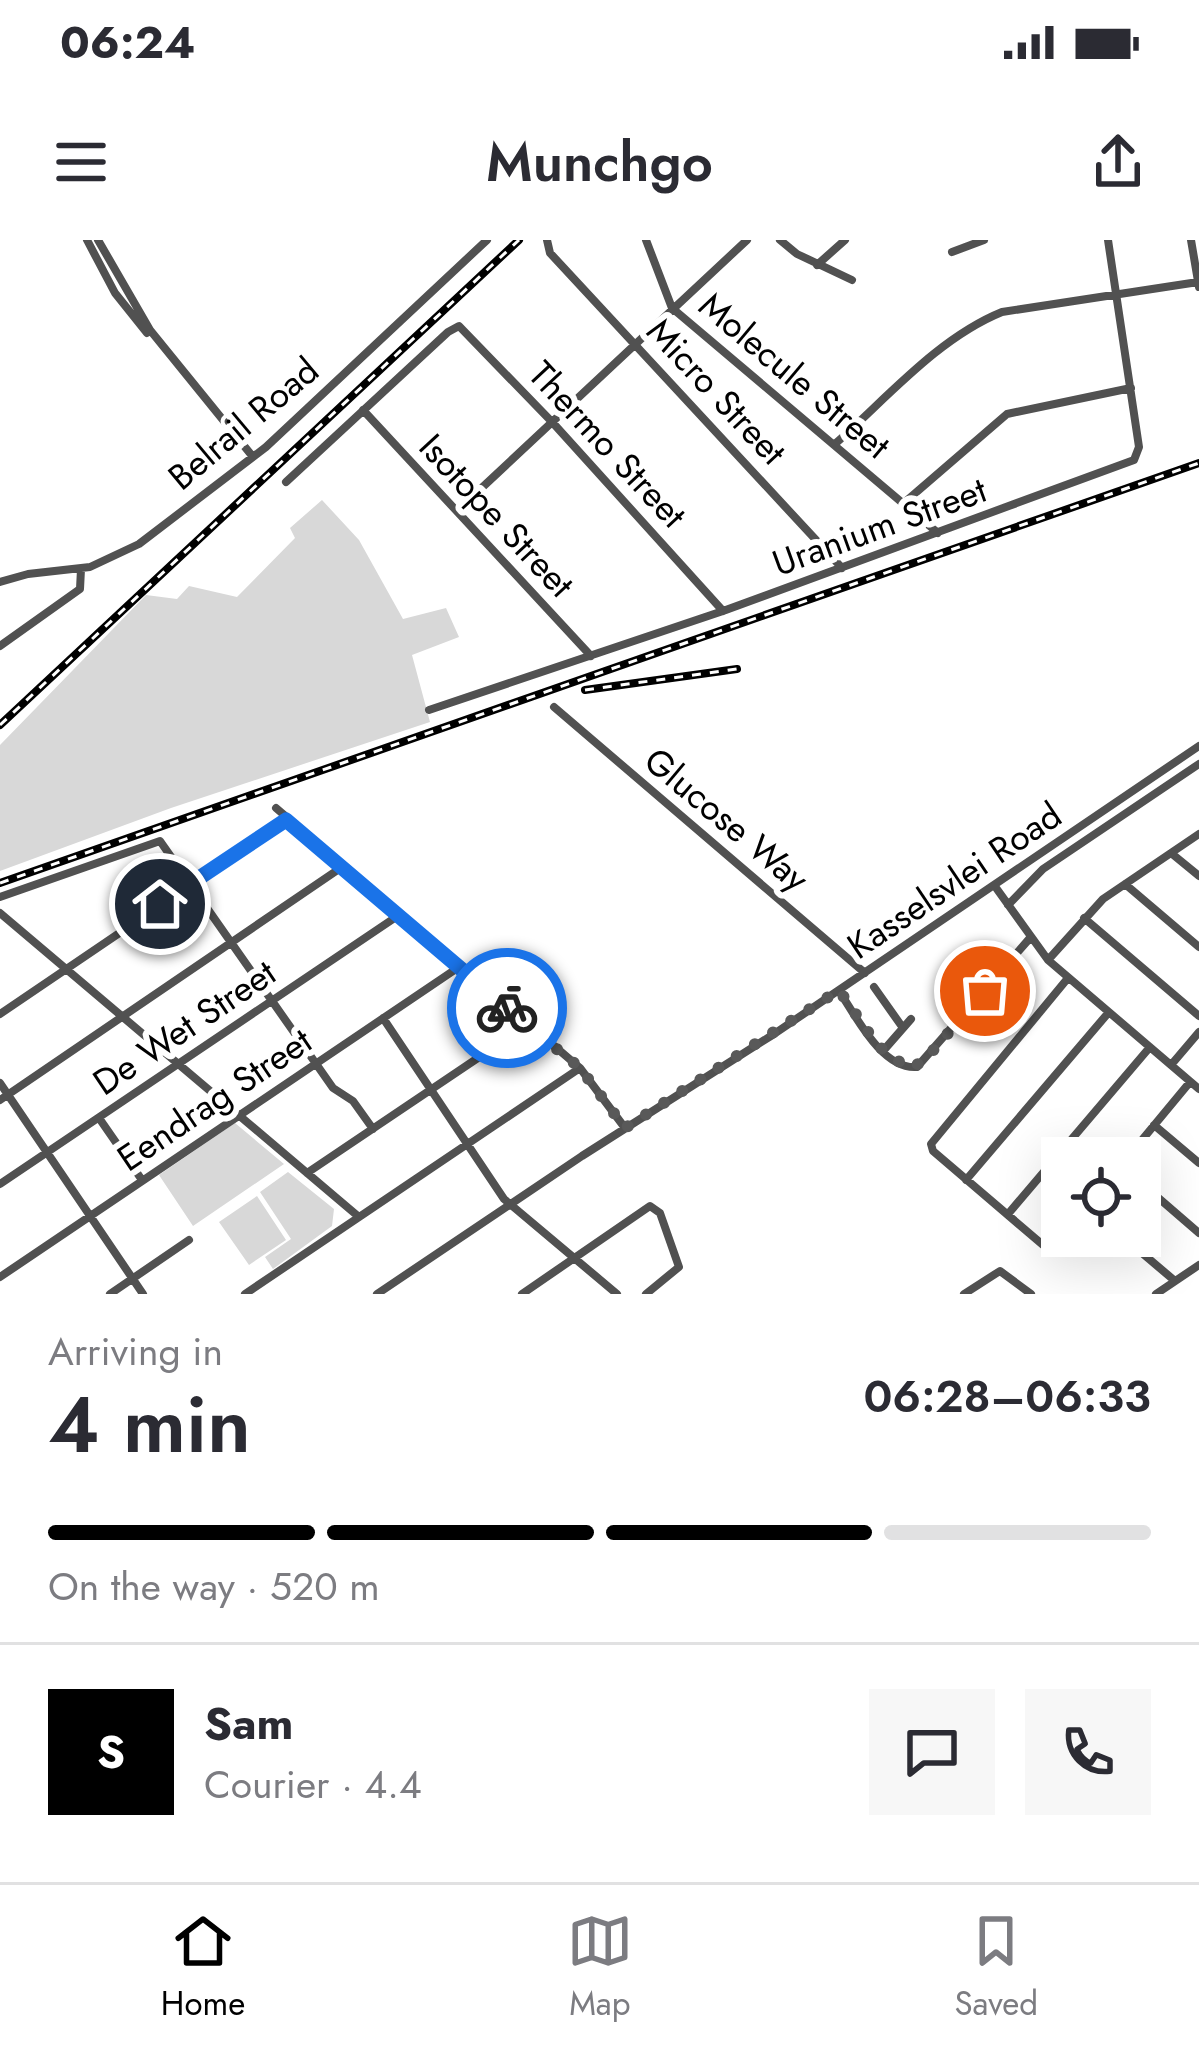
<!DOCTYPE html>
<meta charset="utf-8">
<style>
body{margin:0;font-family:Jost,sans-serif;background:#f7f7f7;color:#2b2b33;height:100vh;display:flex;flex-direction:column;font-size:45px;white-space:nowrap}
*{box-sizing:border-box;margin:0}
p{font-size:39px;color:#7c7c81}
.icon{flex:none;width:66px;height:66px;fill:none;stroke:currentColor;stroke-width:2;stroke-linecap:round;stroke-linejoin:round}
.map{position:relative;height:1054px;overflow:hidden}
.details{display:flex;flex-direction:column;background:#fff;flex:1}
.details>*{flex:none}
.fabs{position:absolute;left:1041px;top:897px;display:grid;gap:24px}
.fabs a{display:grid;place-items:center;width:120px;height:120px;border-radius:0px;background:#fff;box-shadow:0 12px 48px #0002;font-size:60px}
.pin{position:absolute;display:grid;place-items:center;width:102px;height:102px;color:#fff;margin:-51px;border:6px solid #fff;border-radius:50%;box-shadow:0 3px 12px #0007}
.courier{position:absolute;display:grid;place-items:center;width:120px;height:120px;margin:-60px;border:9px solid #1a73e8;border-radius:50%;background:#fff;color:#222;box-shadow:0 3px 15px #0007}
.summary em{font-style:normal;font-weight:600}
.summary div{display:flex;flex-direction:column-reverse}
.summary{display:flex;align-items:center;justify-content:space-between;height:204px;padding:0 48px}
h1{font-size:78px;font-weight:600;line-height:90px}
.bar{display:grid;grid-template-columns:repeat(4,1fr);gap:18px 12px;align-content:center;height:144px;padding:0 48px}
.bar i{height:15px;border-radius:9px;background:#e1e1e2}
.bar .current{background:#000}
.bar p{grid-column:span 4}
.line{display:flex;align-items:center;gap:30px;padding:0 48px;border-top:3px solid #e1e1e2}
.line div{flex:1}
.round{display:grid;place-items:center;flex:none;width:126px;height:126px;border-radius:0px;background:#f7f7f7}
.status{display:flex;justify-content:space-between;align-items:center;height:84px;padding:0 60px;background:#fff;direction:ltr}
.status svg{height:33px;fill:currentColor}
header{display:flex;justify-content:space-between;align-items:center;height:156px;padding:0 48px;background:#fff;font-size:54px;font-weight:600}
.dock{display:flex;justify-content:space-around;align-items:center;height:168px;border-top:3px solid #e1e1e2;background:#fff;font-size:33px;color:#7c7c81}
.dock a{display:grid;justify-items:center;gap:6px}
.dock .current{color:#000}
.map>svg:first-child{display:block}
</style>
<div class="status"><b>06:24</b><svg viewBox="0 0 49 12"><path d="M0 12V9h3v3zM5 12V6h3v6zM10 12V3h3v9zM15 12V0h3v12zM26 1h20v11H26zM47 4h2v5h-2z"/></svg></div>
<header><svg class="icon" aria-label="menu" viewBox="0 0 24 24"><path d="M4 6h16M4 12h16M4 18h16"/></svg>Munchgo<svg class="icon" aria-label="share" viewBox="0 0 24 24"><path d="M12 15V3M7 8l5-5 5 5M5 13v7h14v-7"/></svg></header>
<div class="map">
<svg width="1199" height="1054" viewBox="0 0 1199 1054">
<rect width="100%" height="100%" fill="#fff"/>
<!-- green -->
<path fill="#d8d8d8" d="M322,260L359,300L403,379L446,368L459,397L412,415L430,482L171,568L0,631V505L146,355L177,359L189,346L237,357L295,298L290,288Z
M235,883L284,924L193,986L159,935Z
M288,932L334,969L332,986L273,1029L265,1017L291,999L260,952Z
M257,956L286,1000L249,1025L219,982Z"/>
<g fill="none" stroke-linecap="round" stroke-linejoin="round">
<!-- minor -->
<path stroke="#515151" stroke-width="8" d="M87,0L115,53L147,93
M98,0L150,90L253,217
M547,0L550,13L842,328
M646,0L672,68L938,293
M780,0L797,14L852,40
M1191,0L1199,47
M952,12L984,0
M817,25L845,0
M363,170L591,416
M836,203C887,158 938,98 1002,72L1198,42
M286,242L448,92L459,86L553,183L723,371
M905,262L1007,174L1131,148
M457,271L747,0
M0,342L28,334L90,327L139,304L266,207L487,0
M0,406L80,349L81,329
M554,467L865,733
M429,470L723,371L1134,220L1139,207L1108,0
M276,568L580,828L625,888
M1171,613L1199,636
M1125,644L1199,707
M994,645L1048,720L1199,849
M0,657L160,601L333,848L353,861L373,889
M1008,665L1043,629L1199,524
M0,673L359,977
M1084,678L1199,776
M1048,720L1103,659L1199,594
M874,747L903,788
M839,751C856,776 882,830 917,827L1030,698
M0,774L286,580
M383,778L504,959L617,1054
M883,811L911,779
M1171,825L1199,792
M0,843L143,1054
M0,860L342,627
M99,878L142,940
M1154,885L1199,923
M1127,918L1190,842
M307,933L527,785
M966,940L1109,772
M1140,942L1199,993
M0,944L399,675
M1008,974L1150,807
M1062,994L1051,1005H1043L933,911L931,904L1068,738
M1122,996L1175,1041
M0,1037L459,727
M110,1054L189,1000
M245,1054L580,828
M377,1054L582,916L774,794L1199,506
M522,1054L650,966L660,973L679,1027L646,1054
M964,1054L1000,1031L1031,1054
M1156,1054L1199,1025"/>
<defs>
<path id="rail" d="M585,450L737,429
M0,485L519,0
M0,643L1199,223"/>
</defs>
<!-- rail casing -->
<use href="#rail" stroke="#000" stroke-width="8"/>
<!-- rail -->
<use href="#rail" stroke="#fff" stroke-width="3" stroke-dasharray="9" stroke-linecap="butt"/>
</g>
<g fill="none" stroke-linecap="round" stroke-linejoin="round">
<!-- done -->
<path stroke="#595959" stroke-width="12" stroke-dasharray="0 21.6" d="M507,768L580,828L625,888L839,750L878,806L908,828L923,822L985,751"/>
<!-- route -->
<path stroke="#1a73e8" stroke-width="15" d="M160,664L286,580L507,768"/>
</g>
<g text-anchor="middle" stroke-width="12" stroke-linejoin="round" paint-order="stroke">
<!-- street labels -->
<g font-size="36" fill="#000" stroke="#fff">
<text transform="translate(795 135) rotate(40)" y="13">Molecule Street</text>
<text transform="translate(717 151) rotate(47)" y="13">Micro Street</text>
<text transform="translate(243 183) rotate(-40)" y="13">Belrail Road</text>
<text transform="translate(608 204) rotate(47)" y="13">Thermo Street</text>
<text transform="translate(497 275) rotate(47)" y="13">Isotope Street</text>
<text transform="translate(879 286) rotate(-20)" y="13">Uranium Street</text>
<text transform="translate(727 579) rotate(40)" y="13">Glucose Way</text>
<text transform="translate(954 640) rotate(-34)" y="13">Kasselsvlei Road</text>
<text transform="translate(184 787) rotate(-34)" y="13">De Wet Street</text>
<text transform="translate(214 859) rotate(-34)" y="13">Eendrag Street</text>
</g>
</g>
</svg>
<div class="fabs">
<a><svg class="icon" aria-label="locate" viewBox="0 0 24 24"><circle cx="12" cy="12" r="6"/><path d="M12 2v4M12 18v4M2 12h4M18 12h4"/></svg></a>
</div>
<div class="pin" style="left:985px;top:751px;background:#ea580c"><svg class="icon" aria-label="bag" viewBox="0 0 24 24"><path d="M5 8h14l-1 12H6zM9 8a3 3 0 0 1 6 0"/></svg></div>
<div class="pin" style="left:160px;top:664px;background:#1f2937"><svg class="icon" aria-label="home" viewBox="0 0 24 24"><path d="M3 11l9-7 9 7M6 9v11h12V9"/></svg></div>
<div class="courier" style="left:507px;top:768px"><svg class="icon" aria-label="bike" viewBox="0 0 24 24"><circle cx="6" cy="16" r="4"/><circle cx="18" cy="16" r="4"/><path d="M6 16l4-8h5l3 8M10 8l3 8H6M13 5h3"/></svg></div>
</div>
<section class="details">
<div class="summary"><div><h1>4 min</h1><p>Arriving in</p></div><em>06:28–06:33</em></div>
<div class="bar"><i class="current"></i><i class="current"></i><i class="current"></i><i></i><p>On the way · 520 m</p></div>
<div class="line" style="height:216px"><b class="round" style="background:#000;color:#fff">S</b><div><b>Sam</b><p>Courier · 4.4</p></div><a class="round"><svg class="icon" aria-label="chat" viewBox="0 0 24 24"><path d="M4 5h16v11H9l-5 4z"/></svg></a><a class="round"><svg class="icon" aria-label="phone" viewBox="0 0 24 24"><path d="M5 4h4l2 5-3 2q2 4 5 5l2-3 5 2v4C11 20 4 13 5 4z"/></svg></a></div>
</section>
<nav class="dock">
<a class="current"><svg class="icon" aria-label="home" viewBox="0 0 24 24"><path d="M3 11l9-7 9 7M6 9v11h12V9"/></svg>Home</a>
<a><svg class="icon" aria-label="map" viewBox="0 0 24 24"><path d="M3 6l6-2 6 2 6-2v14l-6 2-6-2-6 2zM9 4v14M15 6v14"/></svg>Map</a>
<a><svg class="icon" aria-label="saved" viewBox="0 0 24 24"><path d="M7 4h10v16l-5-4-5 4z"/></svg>Saved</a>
</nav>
